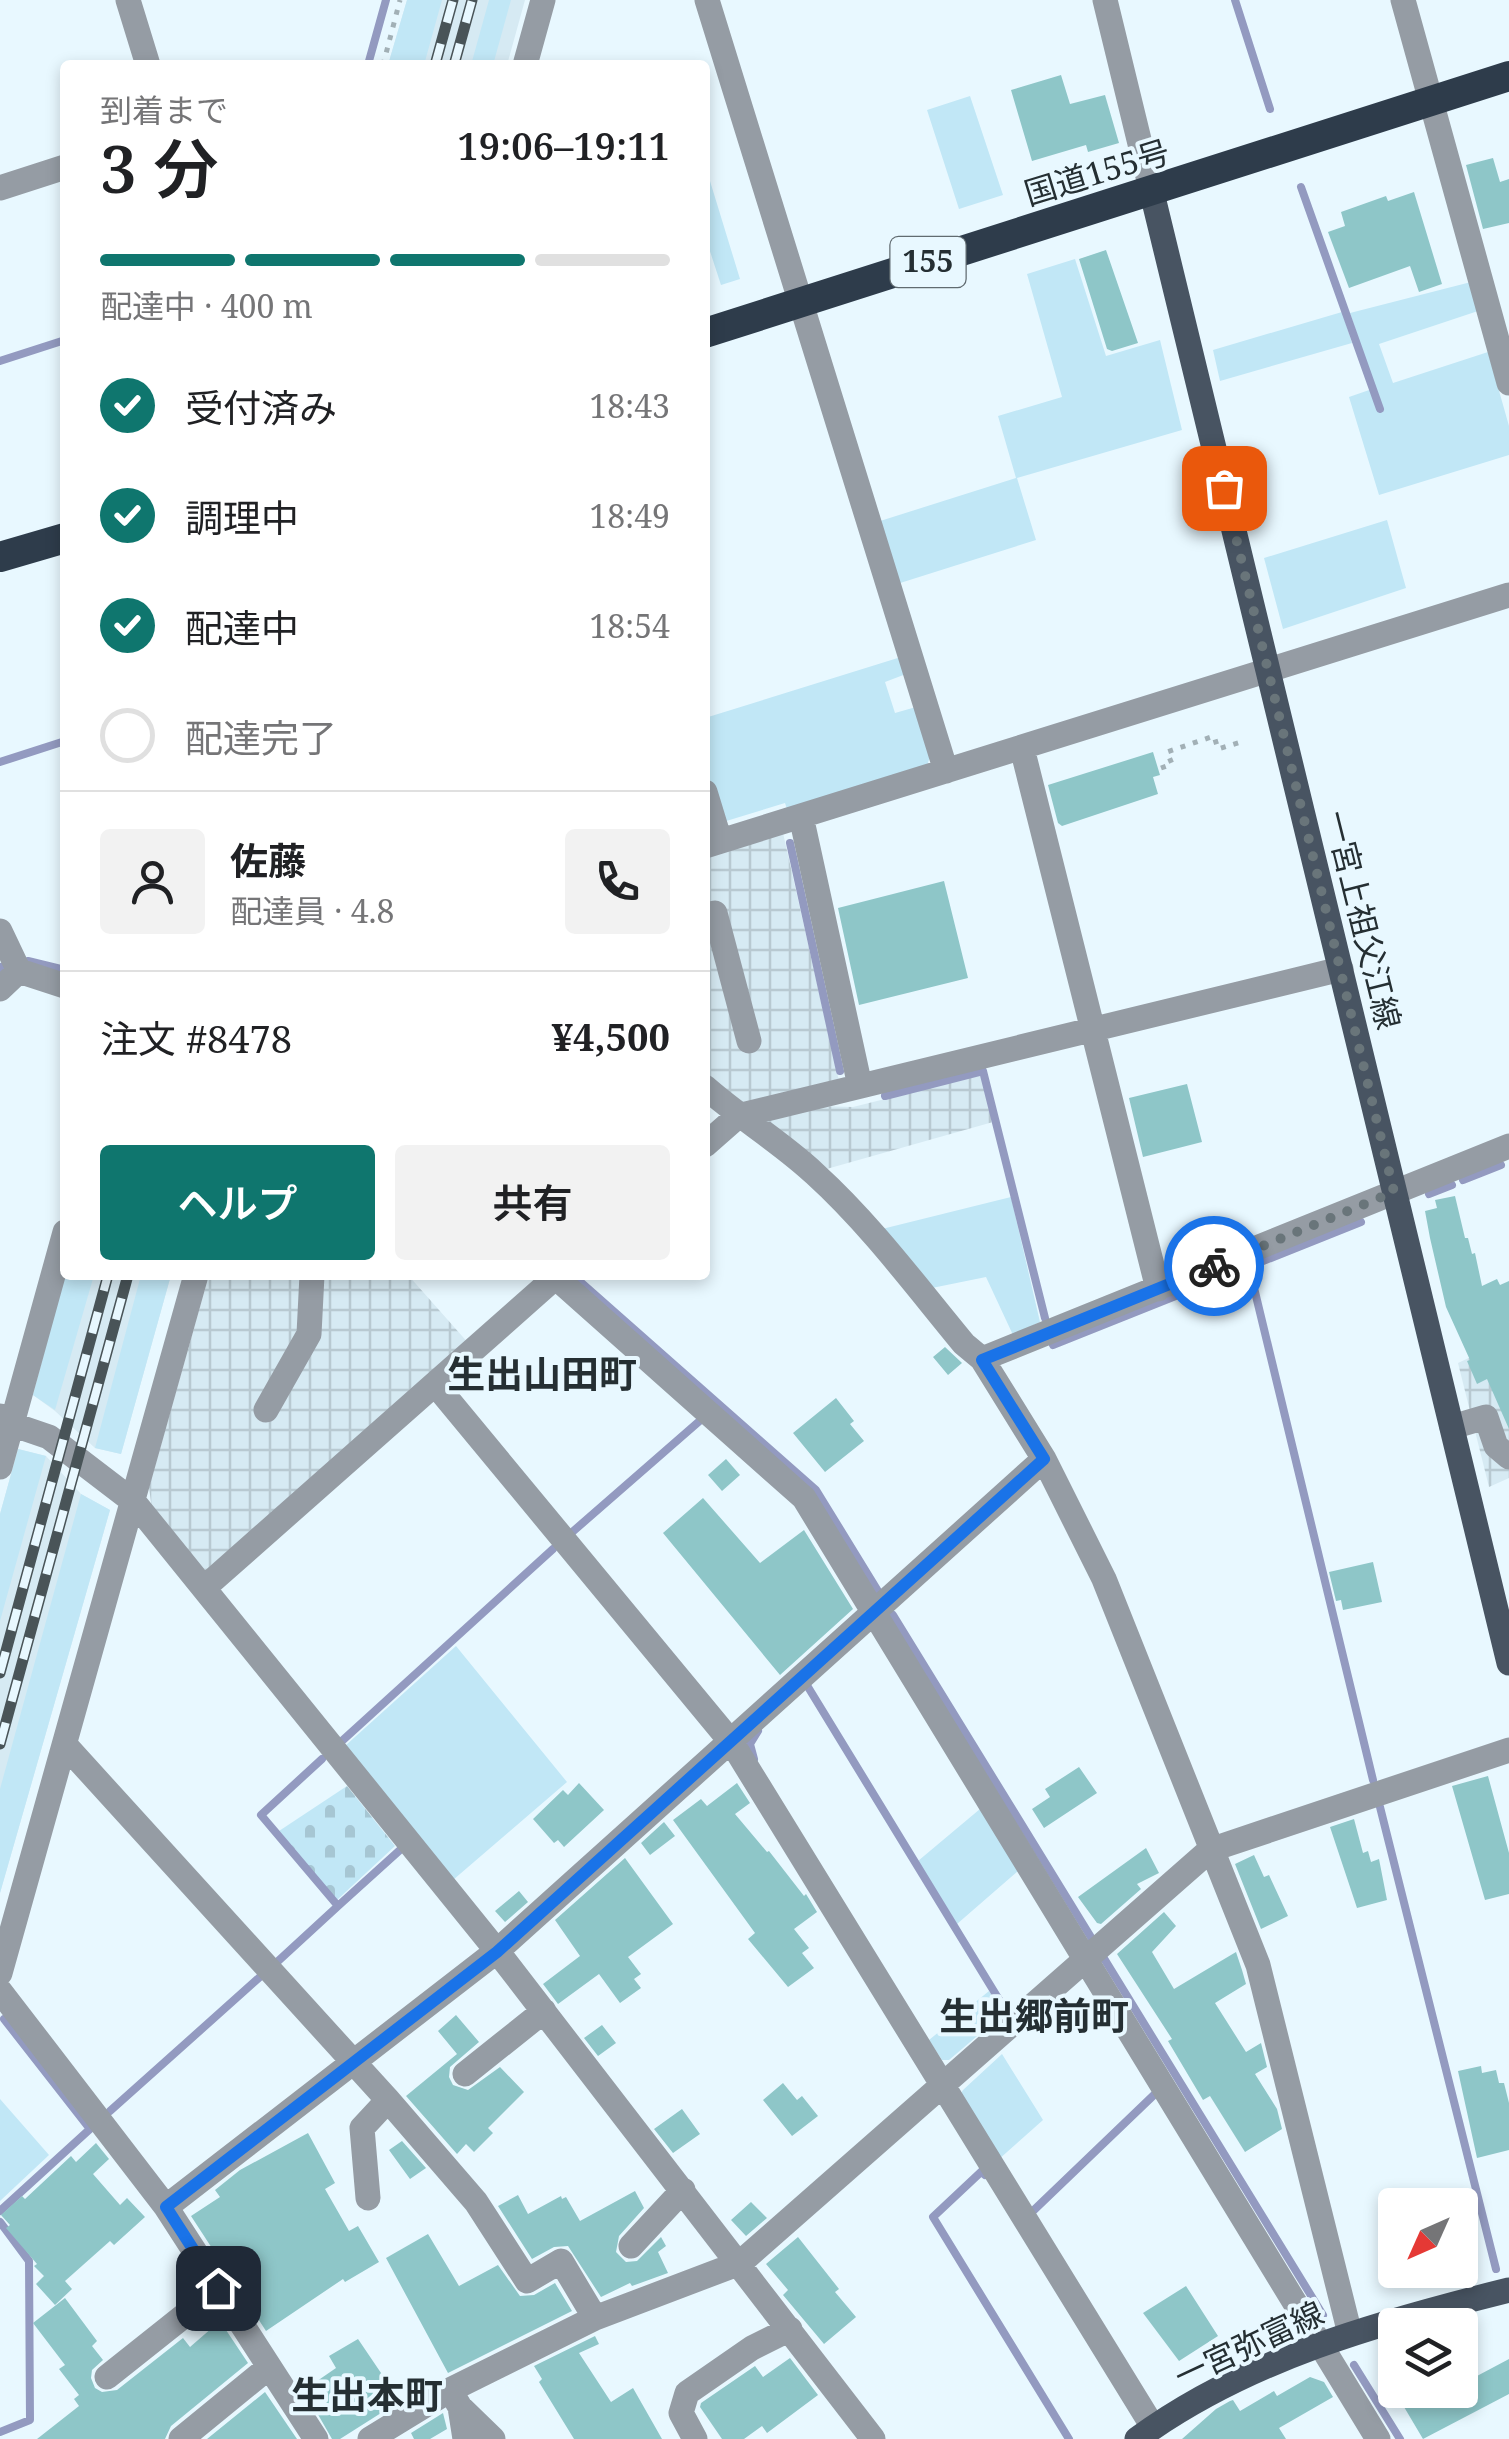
<!DOCTYPE html>
<html lang="ja">
<meta charset="utf-8">
<style>
body{margin:0;font-family:"Noto Serif","Noto Sans JP",serif;background:#f2f2f2;color:#202124;height:100vh;display:flex;flex-direction:column;font-size:38px;white-space:nowrap}
*{box-sizing:border-box;margin:0}
p{font-size:32px;color:#757577}
.icon{flex:none;width:55px;height:55px;fill:none;stroke:currentColor;stroke-width:2;stroke-linecap:round;stroke-linejoin:round}
.map{position:relative;flex:1;overflow:hidden}
.sheet{position:absolute;left:60px;top:60px;width:650px;height:1220px;display:flex;flex-direction:column;background:#fff;border-radius:10px;box-shadow:0 5px 15px #0003}
.sheet>*{flex:none}
.needle{width:65px;rotate:225deg}
.buttons{position:absolute;left:1378px;top:2188px;display:grid;gap:20px}
.buttons a{display:grid;place-items:center;width:100px;height:100px;border-radius:10px;background:#fff;box-shadow:0 5px 15px #0003;font-size:50px}
.pin{position:absolute;display:grid;place-items:center;width:85px;height:85px;color:#fff;margin:-42px;border-radius:20px;box-shadow:0 5px 15px #0006}
.courier{position:absolute;display:grid;place-items:center;width:100px;height:100px;margin:-50px;border:8px solid #1a73e8;border-radius:50%;background:#fff;color:#222;box-shadow:0 2px 12px #0007}
.head em{font-style:normal;font-weight:600}
.head div{display:flex;flex-direction:column-reverse}
.head{display:flex;align-items:center;justify-content:space-between;height:170px;padding:0 40px}
h1{font-size:65px;font-weight:600;line-height:75px}
.bar{display:grid;grid-template-columns:repeat(4,1fr);gap:15px 10px;align-content:center;height:120px;padding:0 40px}
.bar i{height:12px;border-radius:8px;background:#e0e0e0}
.bar .current{background:#0f766e}
.bar p{grid-column:span 4}
.line{display:flex;align-items:center;gap:25px;padding:0 40px;border-top:2px solid #e0e0e0}
.line div{flex:1}
.round{display:grid;place-items:center;flex:none;width:105px;height:105px;border-radius:10px;background:#f2f2f2}
ol{padding:0 40px;list-style:none}
li{display:flex;align-items:center;gap:30px;height:110px}
li p{margin-inline-start:auto}
li .icon{padding:10px;border-radius:50%;background:#0f766e;color:#fff;stroke-width:4}
li:last-child{color:#757577}
li i{width:55px;height:55px;border:5px solid #e0e0e0;border-radius:50%}
.primary-button{display:flex;gap:20px;margin-top:auto;padding:20px 40px}
.primary-button a{flex:1;height:115px;border-radius:10px;background:#0f766e;color:#fff;font-size:40px;font-weight:600;line-height:115px;text-align:center}
.primary-button a+a{background:#f2f2f2;color:#202124}
.map>svg:first-child{display:block}
</style>
<div class="map">
<svg width="1509" height="2439" viewBox="0 0 1509 2439">
<defs>
<pattern id="industrial-grid" width="8" height="8" patternUnits="userSpaceOnUse" patternTransform="scale(2.5)"><rect width="8" height="8" fill="#d6eaf3"/><path d="M0 4h8M4 0v8" fill="none" stroke="#b8c9d1"/></pattern>
<pattern id="cemetery-stones" width="16" height="16" patternUnits="userSpaceOnUse" patternTransform="scale(2.5)"><rect width="16" height="16" fill="#c1e7f6"/><path d="M2 7V4a2 2 0 0 1 4 0v3zM10 15v-3a2 2 0 0 1 4 0v3z" fill="#a6c6d3"/></pattern>
</defs>
<rect width="100%" height="100%" fill="#e8f8ff"/>
<!-- built -->
<path fill="#d6eaf3" d="M407,0H525L507,65H388Z
M65,1275H171L121,1454L95,1448L55,1411L33,1395Z
M18,1449L46,1456L81,1494L110,1510L0,1893V1514Z"/>
<!-- industrial -->
<path fill="url(#industrial-grid)" d="M783,833L839,1081L734,1106L705,1077V857Z
M981,1075L993,1122L823,1170L763,1119L819,1106L853,1107Z
M209,1275H408L470,1345L210,1573L198,1565L152,1510L149,1487Z
M1509,1339V1478L1489,1487L1458,1363Z"/>
<!-- green -->
<path fill="#c1e7f6" d="M407,0H442L424,65H388Z
M489,0H511L493,65H471Z
M970,96L1003,195L959,209L927,110Z
M710,181L740,279L721,285L705,236V183Z
M1075,259L1106,356L1160,340L1182,430L1017,478L1036,540L897,584L877,522L1016,478L998,416L1062,397L1027,274Z
M1471,282L1478,311L1379,344L1393,383L1488,352L1509,426V455L1379,495L1349,397L1375,388L1350,313Z
M1342,312L1352,343L1220,381L1213,350Z
M1387,520L1406,588L1283,629L1264,558Z
M901,657L906,674L885,682L895,713L916,707L931,753L927,766L787,809L785,803L723,822L705,764V718Z
M1011,1197L1040,1322L1013,1335L986,1277L927,1289L878,1230Z
M65,1273L94,1275L55,1410L33,1395Z
M141,1275H171L121,1454L95,1448Z
M18,1449L46,1456L0,1621V1514Z
M81,1494L110,1510L0,1893V1789Z
M456,1646L567,1782L453,1880L345,1746Z
M980,1809L1018,1871L957,1924L918,1861Z
M989,1991L1003,2014L949,2060H942L929,2040Z
M1002,2054L1043,2120L998,2160L958,2099L963,2090Z
M0,2099L49,2155L0,2201Z"/>
<!-- cemetery -->
<path fill="url(#cemetery-stones)" d="M347,1786L395,1846L337,1900L279,1831Z"/>
<g fill="none" stroke-linecap="round" stroke-linejoin="round">
<!-- stream -->
<path stroke="#939ac0" stroke-width="8" d="M1235,0L1270,109
M369,61L386,0
M1301,187L1380,409
M0,361L65,340
M0,762L65,741
M790,843L840,1071
M28,961L65,970
M0,968L1,967
M885,1096L983,1071L1045,1318
M1463,1180L1501,1165
M1429,1194L1452,1185
M1249,1267L1373,1780
M576,1278L816,1490L878,1591
M1053,1345L1361,1222
M570,1534L703,1418
M893,1615L1323,2315
M808,1687L1006,2011
M343,1740L553,1549
M754,1759L750,1744L758,1731
M1380,1807L1496,2269
M338,1906L400,1850
M276,1963L338,1906L261,1815L322,1759
M110,2111L261,1976
M985,2175L982,2171L933,2217L1069,2439
M1034,2210L1157,2092L1155,2088
M0,2211L90,2129L4,2019
M0,2222L29,2261L30,2420L0,2432
M1354,2365L1400,2439"/>
</g>
<!-- building -->
<path fill="#8ec6c8" d="M1061,75L1070,104L1105,95L1119,143L1088,152L1086,145L1032,161L1011,90Z
M1493,158L1500,182L1509,179V223L1483,229L1466,165Z
M1414,192L1442,284L1419,292L1410,266L1349,288L1328,232L1345,226L1341,212L1386,196L1388,201Z
M1106,250L1138,343L1112,351L1107,349L1079,259Z
M1153,752L1160,775L1153,777L1158,794L1062,826L1058,823L1048,785Z
M944,881L968,978L859,1005L838,908Z
M1187,1084L1202,1142L1143,1157L1129,1098Z
M1455,1196L1465,1238H1468L1472,1254L1475,1253L1482,1286L1497,1279L1500,1285L1509,1281V1429L1487,1379L1477,1384L1467,1361L1470,1360L1446,1307L1430,1238L1425,1211L1437,1208L1435,1200Z
M945,1347L962,1363L948,1375L933,1357Z
M836,1398L854,1421L850,1424L864,1441L825,1472L793,1433Z
M726,1459L740,1475L722,1491L708,1475Z
M703,1498L760,1563L804,1530L853,1609L780,1675L663,1533Z
M1373,1562L1382,1602L1343,1610L1341,1600L1336,1601L1329,1572Z
M1079,1767L1097,1793L1044,1828L1032,1809L1050,1797L1045,1789Z
M1488,1776L1509,1853V1894L1485,1900L1452,1786Z
M579,1783L604,1810L564,1847L558,1840L554,1843L533,1819L563,1790L568,1795Z
M737,1783L750,1803L735,1814L767,1852L769,1851L804,1896L806,1894L817,1912L794,1929L809,1948L802,1953L814,1968L788,1987L748,1939L755,1933L673,1820L701,1799L707,1806Z
M1354,1819L1363,1853L1368,1851L1371,1862L1379,1859L1387,1900L1357,1908L1330,1827Z
M664,1822L675,1836L650,1855L641,1843Z
M1146,1848L1159,1873L1137,1884L1141,1889L1101,1924L1097,1923L1078,1897Z
M1254,1855L1264,1877L1269,1875L1288,1916L1261,1929L1235,1864Z
M625,1858L673,1924L628,1957L641,1974L634,1979L641,1988L620,2003L599,1974L558,2004L543,1984L580,1956L555,1920Z
M519,1891L528,1902L505,1922L495,1911Z
M1164,1912L1176,1926L1152,1952L1174,1989L1236,1952L1242,1970L1246,1984L1215,2003L1246,2052L1261,2043L1267,2067L1255,2074L1277,2109L1282,2129L1245,2152L1210,2096L1203,2100L1168,2041L1172,2039L1117,1954Z
M456,2015L479,2042L450,2067L449,2077L453,2085L468,2090L500,2067L524,2092L488,2128L493,2133L474,2152L466,2144L457,2154L406,2096L457,2054L438,2031Z
M602,2025L616,2043L598,2056L584,2038Z
M1481,2066L1482,2073L1496,2070L1499,2083H1504L1509,2103V2150L1477,2158L1458,2071Z
M783,2083L797,2100L802,2096L818,2116L792,2136L763,2100Z
M682,2109L700,2134L673,2153L654,2129Z
M308,2133L335,2183L325,2189L349,2231L358,2226L379,2262L345,2282L343,2279L266,2331L191,2216L220,2197L215,2190L240,2170Z
M402,2141L426,2168L410,2179L389,2150Z
M96,2143L109,2159L93,2174L120,2205L127,2198L145,2217L114,2245L110,2241L65,2281L72,2289L55,2305L36,2284L44,2276L34,2266L37,2264L6,2228L10,2225L1,2215L22,2196L25,2199L71,2156L76,2162Z
M635,2191L644,2208L619,2236L616,2252L626,2262L637,2261L661,2237L666,2246L658,2252L668,2273L632,2286L630,2283L601,2297L568,2246L554,2247L532,2259L498,2206L518,2195L528,2214L561,2196L562,2199L566,2197L580,2221Z
M751,2202L767,2218L746,2236L731,2220Z
M428,2234L459,2286L498,2265L520,2296L534,2295L555,2283L572,2311L448,2373L386,2258Z
M798,2237L839,2289L835,2292L856,2317L824,2344L783,2295L788,2290L766,2264Z
M1186,2286L1218,2336L1179,2361L1143,2313Z
M65,2298L97,2341L92,2346L103,2360L92,2370L91,2378L95,2388L102,2392L117,2390L183,2338L190,2347L220,2321L248,2363L171,2426L165,2439H37L79,2406L74,2399L79,2395L59,2369L65,2365L33,2323Z
M595,2336L599,2344L579,2353L611,2402L633,2388L662,2439H574L539,2382L542,2379L534,2366Z
M358,2339L400,2401L340,2439H332L304,2390L336,2368L329,2356Z
M790,2358L818,2395L767,2433L762,2426L744,2439H722L700,2407L701,2403L755,2366L763,2377Z
M1509,2359V2394L1423,2439L1394,2390H1460V2385Z
M1310,2377L1324,2382L1333,2397L1279,2428L1286,2439H1182L1216,2409L1230,2401L1233,2400L1240,2411L1274,2391L1277,2396Z
M265,2392L297,2439H207Z
M443,2413L447,2429L430,2439H414L411,2433Z"/>
<g fill="none" stroke-linecap="round" stroke-linejoin="round">
<!-- path -->
<path stroke="#a2b0b6" stroke-width="5" stroke-dasharray="5 8" stroke-linecap="butt" d="M383,65L400,0
M1161,768L1172,764L1167,752L1214,736L1218,749L1244,741"/>
<!-- minor -->
<path stroke="#959ca4" stroke-width="25" d="M128,0L148,65
M707,0L946,771
M1105,0L1152,193
M1403,0L1509,383
M525,65L543,0
M0,188L65,167
M1022,748L1158,1289
M705,792L720,841
M801,816L860,1086
M705,846L1509,595
M705,915L715,913L749,1041
M0,931L19,971
M0,989L19,971L65,986
M705,1087C740,1118 781,1142 815,1174C870,1224 916,1286 964,1344L982,1359L1044,1459L1104,1579L1258,1965L1350,2334
M705,1145L738,1116L1341,969
M553,1275L804,1498L1378,2439
M982,1359L1509,1146
M435,1384L732,1743L1153,2427
M266,1410L309,1334L312,1275
M0,1416L11,1424L49,1437L134,1502L497,1951L873,2439
M1452,1427L1486,1417L1496,1446L1509,1457
M0,1467L65,1232
M204,1588L558,1275
M66,1746L388,2100L476,2202L527,2281L561,2261L595,2318
M0,1973L196,1275
M0,1991L166,2207L316,2439
M465,2074L544,2011
M368,2198L362,2128L388,2100
M166,2207L497,1951L1044,1459
M631,2246L683,2190
M107,2377L219,2288
M450,2390L460,2407L465,2439
M460,2407L493,2439
M181,2439L269,2367
M370,2439L450,2390L595,2318L740,2263L1210,1850L1509,1750
M695,2439L681,2413L687,2393L752,2348L790,2329"/>
<!-- major -->
<path stroke="#485462" stroke-width="25" d="M1152,193L1509,1663
M1137,2439C1246,2359 1380,2322 1509,2290"/>
<!-- highway -->
<path stroke="#2e3c4b" stroke-width="30" d="M705,333L1509,76
M0,557L65,538"/>
<defs>
<path id="rail" d="M435,65L453,0
M454,65L472,0
M0,1673L108,1275
M0,1744L128,1275"/>
</defs>
<!-- rail casing -->
<use href="#rail" stroke="#495458" stroke-width="11"/>
<!-- rail -->
<use href="#rail" stroke="#e8f8ff" stroke-width="8" stroke-dasharray="22" stroke-linecap="butt"/>
</g>
<g fill="none" stroke-linecap="round" stroke-linejoin="round">
<!-- done -->
<path stroke="#69757a" stroke-width="10" stroke-dasharray="0 18" d="M1214,1266L1394,1192L1224,488"/>
<!-- route -->
<path stroke="#1a73e8" stroke-width="12" d="M218,2288L166,2207L497,1952L1044,1459L982,1360L1214,1266"/>
</g>
<g text-anchor="middle" stroke-width="8" stroke-linejoin="round" paint-order="stroke">
<!-- shield labels -->
<rect fill="#e8f8ff" stroke="#606b70" stroke-width="2.5" x="890.5" y="237" width="75" height="50" rx="8"/>
<g font-size="30" font-weight="bold" fill="#252f33">
<text x="928" y="272">155</text>
</g>
<!-- street labels -->
<g font-size="32" fill="#252f33" stroke="#e8f8ff">
<text transform="translate(1097 173) rotate(-17)" y="11">国道155号</text>
<text transform="translate(1362 920) rotate(76)" y="11">一宮上祖父江線</text>
<text transform="translate(1249 2345) rotate(-25)" y="11">一宮弥富線</text>
</g>
<!-- quarter labels -->
<g font-size="38" font-weight="bold" fill="#252f33" stroke="#e8f8ff">
<text x="542" y="1388">生出山田町</text>
<text x="1034" y="2030">生出郷前町</text>
<text x="367" y="2409">生出本町</text>
</g>
</g>
</svg>
<div class="buttons">
<a><svg class="needle" viewBox="-14 -14 28 28"><path d="M0-13l5 13h-10z" fill="#e53935"/><path d="M0 13l5-13h-10z" fill="#757577"/></svg></a>
<a><svg class="icon" aria-label="layers" viewBox="0 0 24 24"><path d="M12 4l9 5-9 5-9-5zM3 14l9 5 9-5"/></svg></a>
</div>
<div class="pin" style="left:1224px;top:488px;background:#ea580c"><svg class="icon" aria-label="bag" viewBox="0 0 24 24"><path d="M5 8h14l-1 12H6zM9 8a3 3 0 0 1 6 0"/></svg></div>
<div class="pin" style="left:218px;top:2288px;background:#1f2937"><svg class="icon" aria-label="home" viewBox="0 0 24 24"><path d="M3 11l9-7 9 7M6 9v11h12V9"/></svg></div>
<div class="courier" style="left:1214px;top:1266px"><svg class="icon" aria-label="bike" viewBox="0 0 24 24"><circle cx="6" cy="16" r="4"/><circle cx="18" cy="16" r="4"/><path d="M6 16l4-8h5l3 8M10 8l3 8H6M13 5h3"/></svg></div>
<section class="sheet">
<div class="head"><div><h1>3 分</h1><p>到着まで</p></div><em>19:06–19:11</em></div>
<div class="bar"><i class="current"></i><i class="current"></i><i class="current"></i><i></i><p>配達中 · 400 m</p></div>
<ol>
<li><svg class="icon" aria-label="check" viewBox="0 0 24 24"><path d="M5 12l5 5 9-10"/></svg>受付済み<p>18:43</p></li>
<li><svg class="icon" aria-label="check" viewBox="0 0 24 24"><path d="M5 12l5 5 9-10"/></svg>調理中<p>18:49</p></li>
<li><svg class="icon" aria-label="check" viewBox="0 0 24 24"><path d="M5 12l5 5 9-10"/></svg>配達中<p>18:54</p></li>
<li><i></i>配達完了</li>
</ol>
<div class="line" style="height:180px"><a class="round"><svg class="icon" aria-label="person" viewBox="0 0 24 24"><circle cx="12" cy="8" r="4"/><path d="M4 21q1-7 8-7t8 7"/></svg></a><div><b>佐藤</b><p>配達員 · 4.8</p></div><a class="round"><svg class="icon" aria-label="phone" viewBox="0 0 24 24"><path d="M5 4h4l2 5-3 2q2 4 5 5l2-3 5 2v4C11 20 4 13 5 4z"/></svg></a></div>
<div class="line" style="height:130px"><div>注文 #8478</div><b>¥4,500</b></div>
<div class="primary-button"><a>ヘルプ</a><a>共有</a></div>
</section>
</div>
